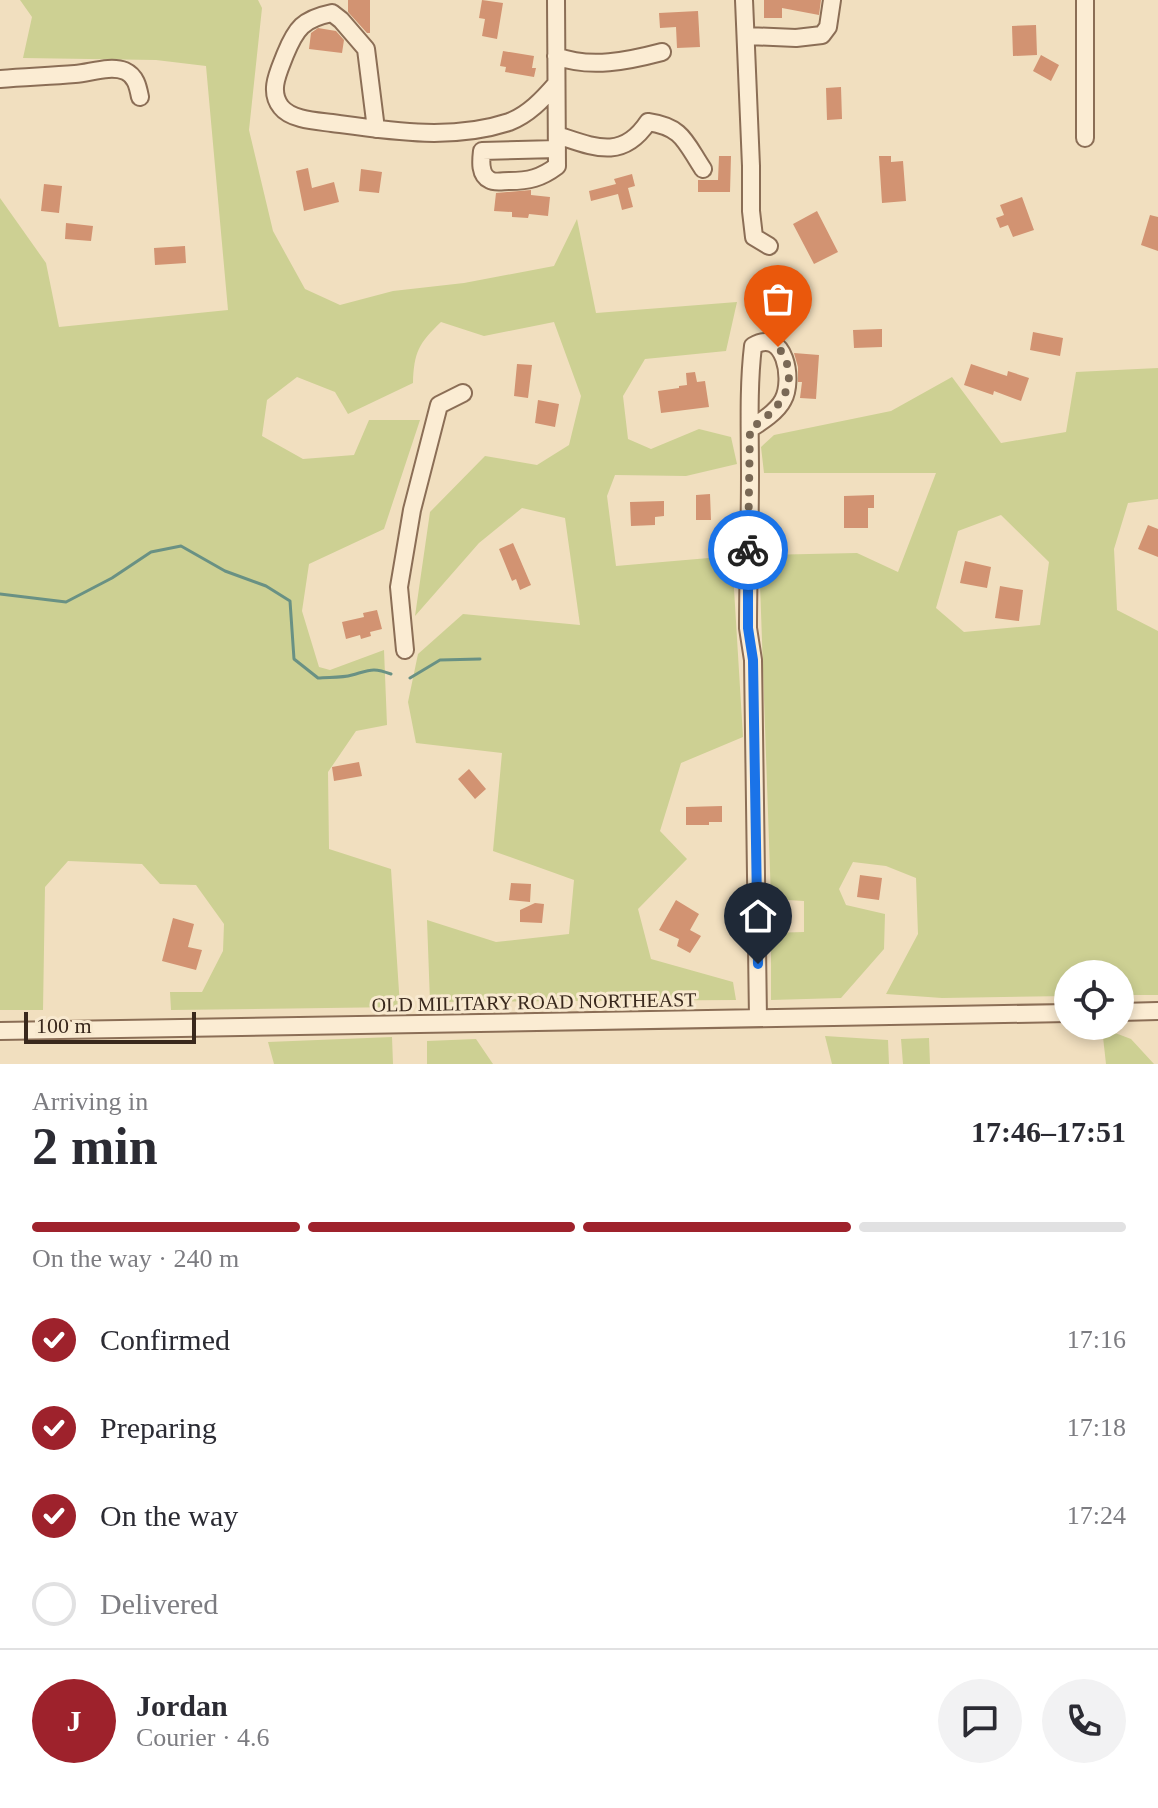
<!DOCTYPE html>
<meta charset="utf-8">
<style>
body{margin:0;font-family:"Times New Roman",serif;background:#f2f2f3;color:#2b2b33;height:100vh;display:flex;flex-direction:column;font-size:30px;white-space:nowrap}
*{box-sizing:border-box;margin:0}
p{font-size:26px;color:#7c7c81}
.icon{flex:none;width:44px;height:44px;fill:none;stroke:currentColor;stroke-width:2;stroke-linecap:round;stroke-linejoin:round}
.map{position:relative;height:1064px;overflow:hidden}
.side{display:flex;flex-direction:column;background:#fff;flex:1}
.side>*{flex:none}
.controls{position:absolute;left:1054px;top:960px;display:grid;gap:16px}
.controls a{display:grid;place-items:center;width:80px;height:80px;border-radius:50%;background:#fff;box-shadow:0 4px 12px #0003;font-size:40px}
.scale{position:absolute;left:24px;bottom:20px;width:172px;box-sizing:border-box;padding-left:8px;border:4px solid #39281c;border-top:0;font-size:22px;line-height:28px;white-space:nowrap;color:#39281c;-webkit-text-stroke:6px #f8e9cf;paint-order:stroke}
.pin{position:absolute;display:grid;place-items:center;width:68px;height:68px;color:#fff;margin:-82px -34px;border-radius:50% 50% 50% 0;rotate:-45deg;box-shadow:0 0 8px #0007}
.pin .icon{rotate:45deg}
.courier{position:absolute;display:grid;place-items:center;width:80px;height:80px;margin:-40px;border:6px solid #1a73e8;border-radius:50%;background:#fff;color:#222;box-shadow:0 2px 10px #0007}
.head em{font-style:normal;font-weight:600}
.head div{display:flex;flex-direction:column-reverse}
.head{display:flex;align-items:center;justify-content:space-between;height:136px;padding:0 32px}
h1{font-size:52px;font-weight:600;line-height:60px}
.bar{display:grid;grid-template-columns:repeat(4,1fr);gap:12px 8px;align-content:center;height:96px;padding:0 32px}
.bar i{height:10px;border-radius:6px;background:#e1e1e2}
.bar .current{background:#9e222c}
.bar p{grid-column:span 4}
.line{display:flex;align-items:center;gap:20px;padding:0 32px;border-top:2px solid #e1e1e2}
.line div{flex:1}
.round{display:grid;place-items:center;flex:none;width:84px;height:84px;border-radius:42px;background:#f2f2f3}
ol{padding:0 32px;list-style:none}
li{display:flex;align-items:center;gap:24px;height:88px}
li p{margin-inline-start:auto}
li .icon{padding:8px;border-radius:50%;background:#9e222c;color:#fff;stroke-width:4}
li:last-child{color:#7c7c81}
li i{width:44px;height:44px;border:4px solid #e1e1e2;border-radius:50%}
.map>svg:first-child{display:block}
</style>
<div class="map">
<svg width="1158" height="1064" viewBox="0 0 1158 1064">
<rect width="100%" height="100%" fill="#f1dfbf"/>
<!-- green -->
<path fill="#cdd093" fill-rule="evenodd" d="M20,0H258L262,8L249,130L273,231L305,289L340,305L393,291L464,283L554,266L577,219L596,313L737,302L726,351L645,359L623,396L628,439L651,449L699,429L731,437L737,464L686,476L615,475L607,496L616,566L732,556L743,737L681,763L660,831L687,859L638,909L651,959L733,982L736,1000L430,1002L427,920L496,942L569,934L574,880L493,851L502,753L416,743L408,702L418,654L463,614L580,625L565,518L522,508L479,543L415,616L430,512L485,456L537,465L569,445L581,396L554,322L484,336L441,322C419,343 414,352 413,383L348,414L335,392L297,377L267,400L262,436L303,459L354,455L369,420H420L384,529L309,564L302,611L319,667L330,670L384,650L387,725L356,731L328,772L329,849L391,869L400,1007L171,1010L170,992H202L223,951L224,924L196,885L160,884L142,864L68,861L45,887L43,1010H0V198L46,263L59,327L228,310L206,66L156,60L23,58L32,17Z
M1158,368V499L1128,503L1114,549L1117,610L1158,631V995H1120V974H1068V996L942,998L886,994L918,934L916,878L886,866L853,862L839,889L846,905L885,914L884,949L841,998L771,1000V933L804,932V901L771,899L759,555L857,553L898,572L936,473H764L761,447L774,435L891,411L952,377L1001,443L1066,432L1076,372ZM1001,515L1049,562L1040,625L964,632L936,608L958,531Z
M1102,1028L1131,1039L1154,1064H1106Z
M825,1036L888,1040L889,1064H832Z
M392,1037L393,1064H274L268,1042Z
M929,1038L930,1064H903L901,1039Z
M476,1039L493,1064H427V1041Z"/>
<g fill="none" stroke-linecap="round" stroke-linejoin="round">
<!-- stream -->
<path stroke="#699184" stroke-width="3" d="M0,594L66,602L112,578L151,552L181,546L225,571L266,586L290,601L294,659L318,678C329,677 342,678 352,675C370,670 373,667 391,674
M410,678L440,660L480,659"/>
</g>
<!-- building -->
<path fill="#d29372" d="M348,0H370V33H367L348,12Z
M482,0L503,3L497,39L482,36L485,19L479,18Z
M764,0H821L819,15L782,8V18H764Z
M698,11L700,47L677,48L676,27L660,28L659,13Z
M1036,25L1037,55L1013,56L1012,26Z
M318,28L336,31L344,40L342,53L309,49L311,33Z
M503,51L534,56L532,68H536L534,77L505,72L506,67L500,66Z
M1041,55L1059,65L1051,81L1033,71Z
M841,87L842,119L827,120L826,88Z
M719,156H731L730,192H698V180H718Z
M879,156H891V162L903,161L906,201L882,203Z
M308,168L312,188L334,182L339,202L304,211L296,171Z
M361,169L382,172L379,193L359,191Z
M632,174L635,186L628,188L633,207L622,210L618,194L591,201L589,191L616,184L614,179Z
M44,184L62,186L59,213L41,211Z
M531,190V195L550,197L548,216L529,214L528,218L512,217V212L494,211L496,193Z
M1022,197L1034,230L1013,237L1008,225L1000,228L996,218L1004,215L1000,205Z
M817,211L838,252L814,264L793,224Z
M1150,215L1158,217V251L1141,245Z
M66,223L93,226L91,241L65,239Z
M185,246L186,263L155,265L154,248Z
M882,329V347L854,348L853,330Z
M1033,332L1063,338L1060,356L1030,350Z
M794,353L819,355L816,399L800,398L802,382H798V367Z
M517,364L532,365L528,398L514,396Z
M971,364L1007,376L1008,371L1029,378L1021,401L994,391L993,395L964,385Z
M695,372L697,382L705,381L709,407L661,413L658,391L679,388V386L687,385L686,373Z
M538,400L559,404L555,427L535,423Z
M710,494L711,520H696V495Z
M874,495V508H868V528H844V496Z
M664,501V516L655,517V525L631,526L630,502Z
M1148,525L1158,529V557L1138,549Z
M513,543L531,585L520,590L516,579L512,581L499,549Z
M965,561L991,567L987,588L960,583Z
M1000,586L1023,590L1019,621L995,618Z
M377,610L382,629L370,632L371,636L361,639L360,635L346,639L342,622L364,617L363,613Z
M359,762L362,776L334,781L332,767Z
M469,769L486,789L475,799L458,779Z
M722,806V822H709V825H686V807Z
M860,875L882,878L879,900L857,897Z
M511,883L531,884L530,902L509,900Z
M676,900L699,914L690,930L701,936L690,953L677,946L679,939L659,930Z
M535,903L544,904L542,923L520,922V910Z
M173,918L194,924L188,947L202,950L196,970L162,961Z"/>
<g fill="none" stroke-linecap="round" stroke-linejoin="round">
<defs>
<path id="minor" d="M556,0L557,166C541,178 529,181 509,181C503,181 495,183 490,180C479,175 481,160 482,151L557,149
M744,0L751,166V211L754,237L769,246
M1085,0V138
M747,36L796,38L822,35L828,27L832,0
M556,56C590,69 628,61 662,52
M0,79C25,77 50,76 75,74C90,73 110,65 125,71C136,76 138,87 140,97
M376,129L366,49L341,20L332,13C303,19 296,28 285,55C279,71 268,91 281,107C291,120 317,121 332,123C390,131 452,141 509,122C528,115 543,99 556,84
M557,135C594,147 622,161 648,122C683,127 685,142 703,169
M750,429C761,422 777,412 783,400C794,380 785,327 753,346C748,388 750,432 750,475C750,526 748,577 748,628L753,660L758,1018
M405,650L399,587L412,510L439,405L463,393
M1120,1012L1158,1011
M0,1031L1068,1013"/>
</defs>
<!-- minor casing -->
<use href="#minor" stroke="#8b6e56" stroke-width="20"/>
<!-- minor -->
<use href="#minor" stroke="#fbecd3" stroke-width="16"/>
</g>
<g fill="none" stroke-linecap="round" stroke-linejoin="round">
<!-- done -->
<path stroke="#796855" stroke-width="8" stroke-dasharray="0 14.4" d="M748,550L750,429C779,410 804,382 778,347"/>
<!-- route -->
<path stroke="#1a73e8" stroke-width="10" d="M748,550V628L753,660L758,964"/>
</g>
<g text-anchor="middle" stroke-width="6" stroke-linejoin="round" paint-order="stroke">
<!-- street labels -->
<g font-size="20" fill="#39281c" stroke="#f8e9cf">
<text transform="translate(534 1002) rotate(-1)" y="7">OLD MILITARY ROAD NORTHEAST</text>
</g>
</g>
</svg>
<div class="controls">
<a><svg class="icon" aria-label="locate" viewBox="0 0 24 24"><circle cx="12" cy="12" r="6"/><path d="M12 2v4M12 18v4M2 12h4M18 12h4"/></svg></a>
</div>
<div class="scale">100 m</div>
<div class="pin" style="left:778px;top:347px;background:#ea580c"><svg class="icon" aria-label="bag" viewBox="0 0 24 24"><path d="M5 8h14l-1 12H6zM9 8a3 3 0 0 1 6 0"/></svg></div>
<div class="pin" style="left:758px;top:964px;background:#1f2937"><svg class="icon" aria-label="home" viewBox="0 0 24 24"><path d="M3 11l9-7 9 7M6 9v11h12V9"/></svg></div>
<div class="courier" style="left:748px;top:550px"><svg class="icon" aria-label="bike" viewBox="0 0 24 24"><circle cx="6" cy="16" r="4"/><circle cx="18" cy="16" r="4"/><path d="M6 16l4-8h5l3 8M10 8l3 8H6M13 5h3"/></svg></div>
</div>
<section class="side">
<div class="head"><div><h1>2 min</h1><p>Arriving in</p></div><em>17:46–17:51</em></div>
<div class="bar"><i class="current"></i><i class="current"></i><i class="current"></i><i></i><p>On the way · 240 m</p></div>
<ol>
<li><svg class="icon" aria-label="check" viewBox="0 0 24 24"><path d="M5 12l5 5 9-10"/></svg>Confirmed<p>17:16</p></li>
<li><svg class="icon" aria-label="check" viewBox="0 0 24 24"><path d="M5 12l5 5 9-10"/></svg>Preparing<p>17:18</p></li>
<li><svg class="icon" aria-label="check" viewBox="0 0 24 24"><path d="M5 12l5 5 9-10"/></svg>On the way<p>17:24</p></li>
<li><i></i>Delivered</li>
</ol>
<div class="line" style="height:144px"><b class="round" style="background:#9e222c;color:#fff">J</b><div><b>Jordan</b><p>Courier · 4.6</p></div><a class="round"><svg class="icon" aria-label="chat" viewBox="0 0 24 24"><path d="M4 5h16v11H9l-5 4z"/></svg></a><a class="round"><svg class="icon" aria-label="phone" viewBox="0 0 24 24"><path d="M5 4h4l2 5-3 2q2 4 5 5l2-3 5 2v4C11 20 4 13 5 4z"/></svg></a></div>
</section>
